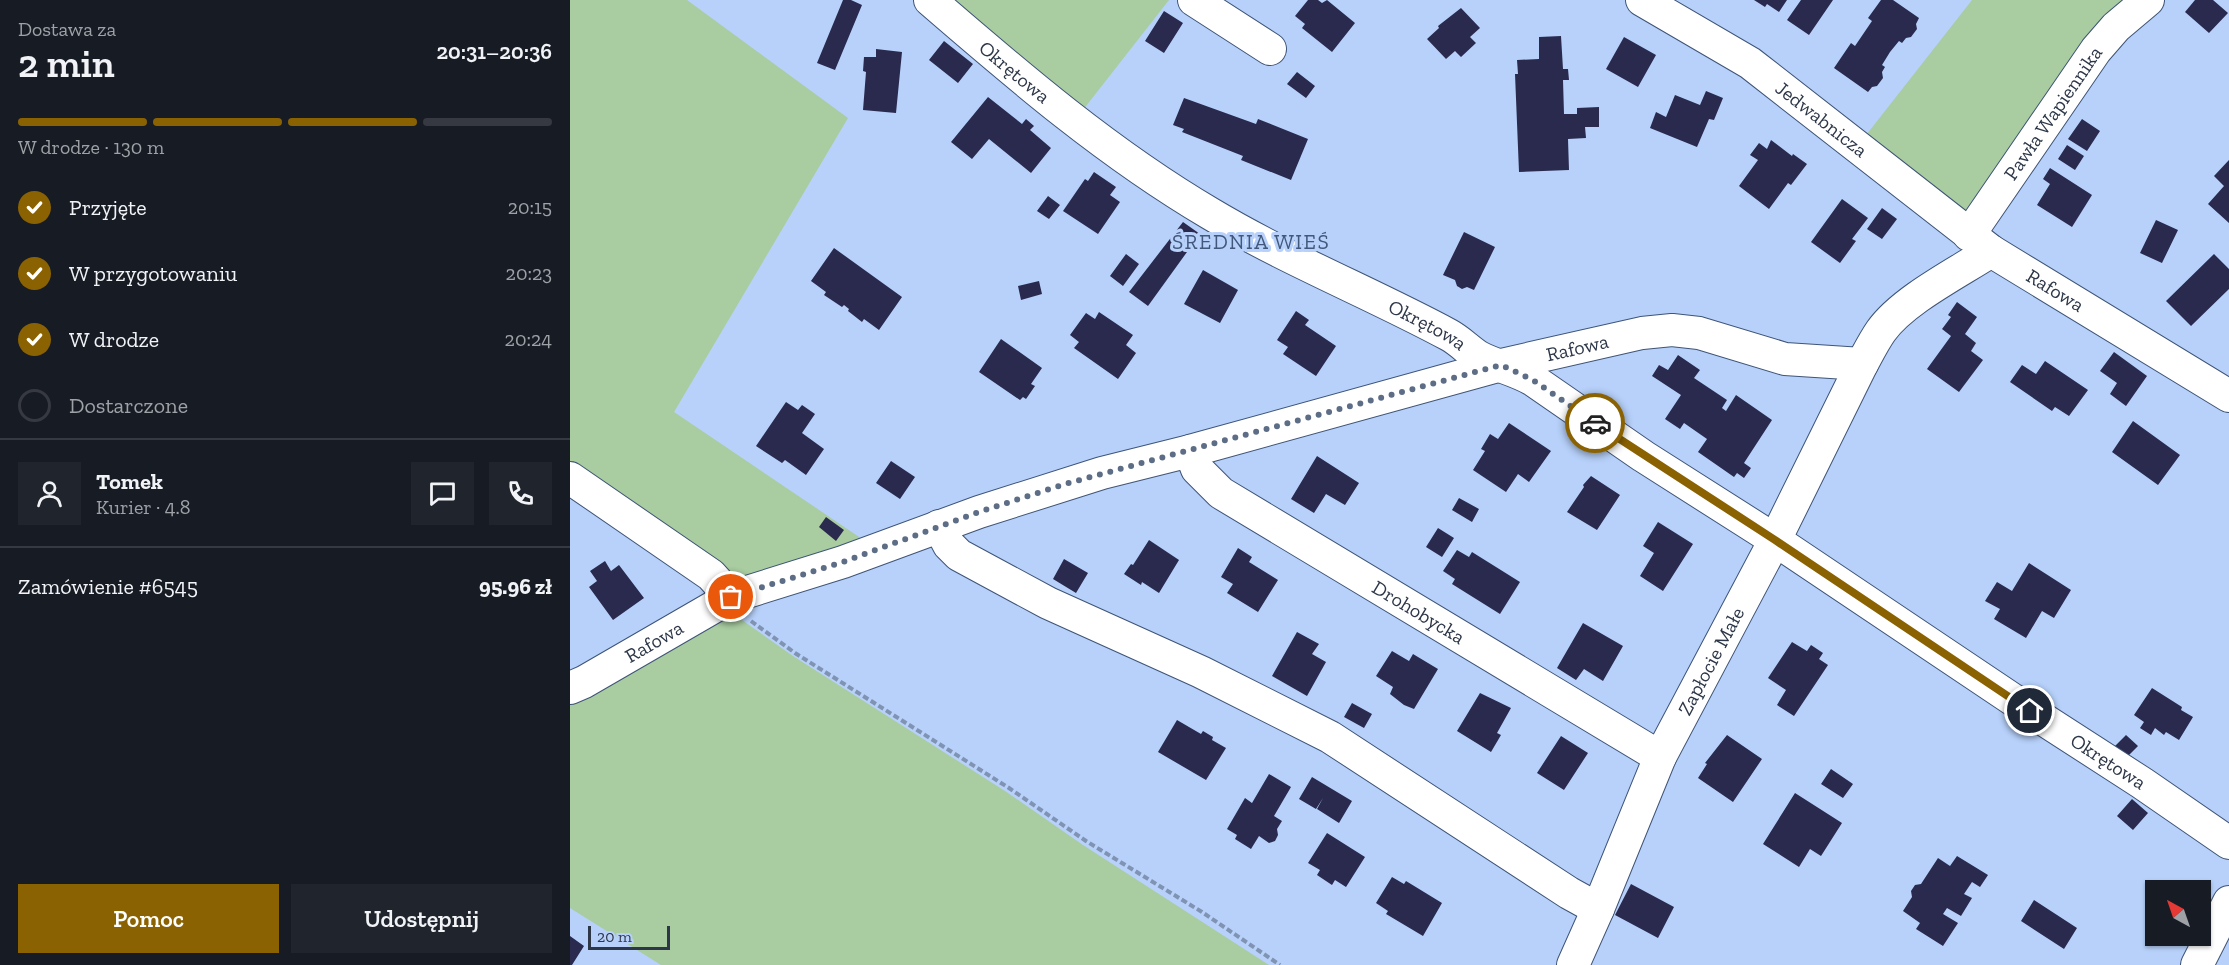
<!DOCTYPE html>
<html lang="pl">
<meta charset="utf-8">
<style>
body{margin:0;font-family:"Zilla Slab",serif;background:#20242c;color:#f1f3f6;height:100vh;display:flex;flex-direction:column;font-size:22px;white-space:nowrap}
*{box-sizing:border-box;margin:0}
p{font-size:20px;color:#9ea1a6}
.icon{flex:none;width:33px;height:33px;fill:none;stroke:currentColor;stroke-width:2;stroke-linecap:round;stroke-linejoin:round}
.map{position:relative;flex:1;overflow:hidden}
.panel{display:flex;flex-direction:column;background:#171b24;width:570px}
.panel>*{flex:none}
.needle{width:39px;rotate:320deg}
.buttons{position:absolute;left:1575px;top:880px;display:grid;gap:12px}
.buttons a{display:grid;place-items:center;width:66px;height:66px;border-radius:0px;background:#171b24;box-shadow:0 2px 4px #0004;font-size:30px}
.scale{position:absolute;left:18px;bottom:15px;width:82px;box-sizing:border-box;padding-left:6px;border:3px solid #2d3748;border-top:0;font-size:16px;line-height:21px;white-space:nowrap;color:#2d3748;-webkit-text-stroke:4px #b7d1fa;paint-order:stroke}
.pin{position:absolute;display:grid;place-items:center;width:51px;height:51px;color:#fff;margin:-26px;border:3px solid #fff;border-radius:50%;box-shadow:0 2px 6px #0007}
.courier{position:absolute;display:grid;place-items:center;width:60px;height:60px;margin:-30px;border:4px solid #8b6202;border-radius:50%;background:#fff;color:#222;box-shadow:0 2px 8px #0007}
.overview em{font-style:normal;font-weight:600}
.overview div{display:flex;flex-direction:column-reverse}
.overview{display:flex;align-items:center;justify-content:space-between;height:102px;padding:0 18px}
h1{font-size:39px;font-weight:600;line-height:45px}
.bar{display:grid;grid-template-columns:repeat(4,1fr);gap:9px 6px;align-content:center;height:72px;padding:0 18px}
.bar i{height:8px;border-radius:4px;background:#363941}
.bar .on{background:#8b6202}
.bar p{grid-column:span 4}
.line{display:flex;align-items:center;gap:15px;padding:0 18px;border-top:2px solid #363941}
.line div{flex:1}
.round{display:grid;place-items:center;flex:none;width:63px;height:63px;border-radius:0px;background:#20242c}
ol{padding:0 18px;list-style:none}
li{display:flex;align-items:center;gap:18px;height:66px}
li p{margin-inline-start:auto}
li .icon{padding:6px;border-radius:50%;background:#8b6202;color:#fff;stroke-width:4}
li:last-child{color:#9ea1a6}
li i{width:33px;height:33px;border:3px solid #363941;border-radius:50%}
.cta{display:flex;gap:12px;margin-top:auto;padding:12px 18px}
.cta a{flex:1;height:69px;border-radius:0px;background:#8b6202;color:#fff;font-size:24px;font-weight:600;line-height:69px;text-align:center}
.cta a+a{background:#20242c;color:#f1f3f6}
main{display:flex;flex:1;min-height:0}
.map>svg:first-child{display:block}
</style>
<main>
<section class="panel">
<div class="overview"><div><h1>2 min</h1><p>Dostawa za</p></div><em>20:31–20:36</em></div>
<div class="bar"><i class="on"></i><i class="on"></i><i class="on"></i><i></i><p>W drodze · 130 m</p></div>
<ol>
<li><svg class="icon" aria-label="check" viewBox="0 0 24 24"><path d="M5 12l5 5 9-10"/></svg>Przyjęte<p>20:15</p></li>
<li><svg class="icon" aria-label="check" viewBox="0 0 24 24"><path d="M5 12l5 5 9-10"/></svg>W przygotowaniu<p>20:23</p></li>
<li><svg class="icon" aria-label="check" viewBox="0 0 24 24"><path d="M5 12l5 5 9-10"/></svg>W drodze<p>20:24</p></li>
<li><i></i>Dostarczone</li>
</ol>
<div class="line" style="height:108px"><a class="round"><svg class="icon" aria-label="person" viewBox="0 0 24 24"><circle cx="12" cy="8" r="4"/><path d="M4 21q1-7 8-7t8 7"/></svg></a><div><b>Tomek</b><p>Kurier · 4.8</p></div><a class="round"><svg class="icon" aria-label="chat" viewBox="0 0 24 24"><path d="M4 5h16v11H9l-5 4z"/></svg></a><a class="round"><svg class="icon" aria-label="phone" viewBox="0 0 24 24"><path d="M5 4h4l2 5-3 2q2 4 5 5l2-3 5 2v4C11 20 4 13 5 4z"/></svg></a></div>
<div class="line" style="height:78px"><div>Zamówienie #6545</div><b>95.96 zł</b></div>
<div class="cta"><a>Pomoc</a><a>Udostępnij</a></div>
</section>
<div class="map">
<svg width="1659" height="965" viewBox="0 0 1659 965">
<rect width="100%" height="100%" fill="#b7d1fa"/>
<!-- green -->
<path fill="#a9cca1" d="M0,0H117L278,118L104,412L298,543L182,581L152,572L0,468Z
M370,0H599L509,115Z
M1402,0H1564L1399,209L1388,211L1293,139Z
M162,613L223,656L435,791L513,845L699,965H91L0,908V694Z"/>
<!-- building -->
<path fill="#292a4e" d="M273,0H281L292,5L265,70L247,63Z
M738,0H748L752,3L757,0L785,23L762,52L732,28L735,24L725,16Z
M1184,0H1217L1209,12L1197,4L1195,7Z
M1231,0H1263L1239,35L1217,20Z
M1311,0H1323L1349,18L1346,24L1347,29L1341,37L1336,38L1332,43L1329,41L1320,52L1312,65L1315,67L1312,72L1313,78L1307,86L1302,87L1298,92L1264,68L1281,43L1285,46L1302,21L1298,18Z
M1625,0H1643L1658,13L1639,33L1615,12Z
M891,8L910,28L900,37L906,43L891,57L885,51L876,59L857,39L869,28L868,26Z
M594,11L613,23L594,53L575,41Z
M991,36L993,69H998L999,80H993L994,114H1007V108L1029,107V127H1015L1016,138L998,139L999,170L949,172L945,74H948L947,60L969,59V37Z
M1054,37L1086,55L1068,87L1036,69Z
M374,41L403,64L388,83L359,60Z
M306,49L332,52L326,113L293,110L296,72L293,71L294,57H306Z
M727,72L745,86L736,98L717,84Z
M1136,91L1153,98L1144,120L1139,119L1127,147L1080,128L1086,112L1096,117L1105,95L1130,105Z
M418,97L452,124L456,119L464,126L460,130L481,148L461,173L419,139L402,159L381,142Z
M614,98L686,124L688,119L738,139L721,180L671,160L673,156L612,132L614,129L603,125Z
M1512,119L1530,131L1517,151L1498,139Z
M1201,140L1222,156L1223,154L1237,164L1221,185L1218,183L1199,209L1169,186L1188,160L1180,155L1189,143L1197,149Z
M1497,145L1514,156L1505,170L1488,159Z
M1659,160V223L1638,204L1654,186L1644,176Z
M1480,168L1522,195L1502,227L1467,205L1480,184L1473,179Z
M524,172L546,187L540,195L550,202L528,234L493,211L515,179L518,181Z
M478,196L490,205L479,219L467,211Z
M1272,199L1298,218L1282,239L1286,241L1270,263L1241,242Z
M1312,208L1327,219L1312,239L1297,229Z
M1586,220L1608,230L1592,263L1570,253Z
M613,222L630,234L578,306L559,292Z
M894,232L925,247L904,290L897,287L892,289L887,286L885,280L873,275Z
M264,248L332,297L309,330L294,319L292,322L278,311L279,309L274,305L272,307L254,295L256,292L241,281Z
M556,254L569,264L553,286L540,276Z
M1644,254L1659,269V289L1621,326L1596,301Z
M633,270L668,290L650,323L614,304Z
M469,281L472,294L451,300L448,286Z
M1387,302L1407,317L1395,334L1406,343L1401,351L1413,360L1389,392L1357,369L1381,336L1372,329L1381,317L1378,315Z
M726,311L739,320L735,325L766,346L746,376L713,354L718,347L707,340Z
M529,312L563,335L556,345L566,353L548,379L504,348L509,342L500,335L516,313L525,319Z
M431,339L472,368L461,384L465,386L456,399L453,397L450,400L409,372Z
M1544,352L1577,376L1556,406L1540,394L1547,383L1530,371Z
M1108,355L1130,370L1124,378L1157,400L1152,408L1156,411L1166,395L1202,420L1174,463L1181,468L1174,478L1167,473L1164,477L1128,452L1137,439L1114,423L1110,429L1095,419L1111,395L1082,376L1089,365L1098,370Z
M1475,361L1518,390L1499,416L1485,407L1482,411L1440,382L1452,365L1466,374Z
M216,402L228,410L232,405L245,414L232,433L254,449L236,475L215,460L212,463L186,446Z
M1563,421L1610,455L1588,485L1542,452Z
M939,423L981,451L959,482L948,474L936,492L903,470L915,451L911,449L920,434L928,439Z
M747,456L789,483L775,505L756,494L744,513L721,499Z
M321,461L345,477L330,499L306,483Z
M1021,476L1050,495L1027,530L997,512L1014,487L1013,485Z
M889,498L909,509L902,522L882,510Z
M256,517L274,530L266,541L249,527Z
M1088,522L1123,544L1093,591L1070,576L1084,553L1073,546Z
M868,528L884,538L872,557L856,547Z
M579,540L609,560L589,593L572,582L571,585L554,574L561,564L563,565Z
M668,548L682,557L679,562L708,580L688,612L657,593L663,584L651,577Z
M887,550L899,557L902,552L950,582L930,614L882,584L885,579L873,571Z
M494,559L518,573L506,593L483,579Z
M35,561L41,571L49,565L74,598L43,620L19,587L27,581L20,571Z
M1459,563L1501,590L1484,618L1472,611L1456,638L1424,619L1430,609L1415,601L1427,582L1442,591Z
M1013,623L1053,646L1033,681L1014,669L1006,680L987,668Z
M727,632L749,644L742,654L756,662L737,696L702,676Z
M1222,642L1237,651L1241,645L1253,653L1249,659L1258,665L1224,716L1207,705L1216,690L1198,678Z
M822,651L839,661L843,654L868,669L844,709L834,705L820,694L823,687L806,676Z
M1582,688L1612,707L1611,710L1623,717L1609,740L1596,732L1594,735L1585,728L1581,735L1570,728L1574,722L1564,715Z
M910,693L941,708L927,733L931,735L921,752L887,731Z
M782,703L802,714L794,728L774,717Z
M607,720L631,734L633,731L643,737L642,740L656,748L636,780L588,752Z
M1157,735L1192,759L1163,802L1128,778L1137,764L1135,763Z
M1556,735L1568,746L1557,757L1545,746Z
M991,736L1018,753L994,790L967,773Z
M1261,769L1283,784L1273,798L1251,784Z
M699,774L721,787L704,816L712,821L707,829L708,835L705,841L699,843L689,836L681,849L665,839L667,835L657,829L675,798L682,803Z
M742,777L782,801L769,823L747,809L753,798L746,809L729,799Z
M1225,793L1272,823L1251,856L1240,849L1229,867L1193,844Z
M1562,799L1578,813L1563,830L1547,816Z
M757,833L795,857L776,887L765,880L762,885L747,875L750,870L738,863Z
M1387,856L1418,875L1410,887L1402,882L1394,894L1402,898L1391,916L1377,908L1373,914L1388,923L1373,946L1346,929L1350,923L1333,911L1342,897L1341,891L1345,885L1351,884L1368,858L1380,866Z
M822,877L834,884L836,881L872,903L853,936L816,914L818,911L806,903Z
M1061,884L1104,907L1088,938L1045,915Z
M1464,900L1507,928L1494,949L1451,921Z
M0,936L14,946L2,965H0Z"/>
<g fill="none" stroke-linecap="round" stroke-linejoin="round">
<defs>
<g id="minor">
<path id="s1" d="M360,0C449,77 539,154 641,214C718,260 801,293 879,335C890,341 898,350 909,357C926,366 946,370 963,380L1073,456L1205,540L1442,699L1572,783L1659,843"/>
<path d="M624,0L700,49"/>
<path id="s2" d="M1072,0L1180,63L1421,251L1659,396"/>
<path id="s3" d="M1399,235L1526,50L1546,27L1578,0"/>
<path id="s4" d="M620,451L627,469L651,493L1090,757"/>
<path d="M0,478L141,575L161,597"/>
<path d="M369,526L379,545L389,555L478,603L631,672L760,737L999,893L1028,909"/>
<path id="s5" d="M0,688L14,682L161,597L273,562L409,512L532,473L620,451L931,365L1072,333L1102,330L1129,333L1215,359L1292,364C1298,353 1304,341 1311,331C1333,300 1389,272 1421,251"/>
<path id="s6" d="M1003,965L1028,909L1090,757L1205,540L1292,364"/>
<path d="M1627,965L1659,902"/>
</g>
</defs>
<!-- minor casing -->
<use href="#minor" stroke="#3e5477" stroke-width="34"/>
<!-- path -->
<path stroke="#8093b3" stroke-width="4" stroke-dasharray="6 3" stroke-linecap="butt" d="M181,621L225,653L439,788L516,841L632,912L710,965"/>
<!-- minor -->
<use href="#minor" stroke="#fff" stroke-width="32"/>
</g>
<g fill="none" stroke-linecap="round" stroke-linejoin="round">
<!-- done -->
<path stroke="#5d6d86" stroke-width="6" stroke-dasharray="0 10.8" d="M161,597L273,562L409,512L495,484L931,365L963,380L1025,423"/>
<!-- route -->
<path stroke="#8b6202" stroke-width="8" d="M1025,423L1205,540L1460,711"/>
</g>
<g text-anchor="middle" stroke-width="6" stroke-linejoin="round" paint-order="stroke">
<!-- street labels -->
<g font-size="20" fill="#2d3748" stroke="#b7d1fa">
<text dy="7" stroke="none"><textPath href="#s1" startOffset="111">Okrętowa</textPath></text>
<text dy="7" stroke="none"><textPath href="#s3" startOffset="148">Pawła Wapiennika</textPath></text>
<text dy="7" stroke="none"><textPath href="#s2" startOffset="216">Jedwabnicza</textPath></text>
<text dy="7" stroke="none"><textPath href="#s2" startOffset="506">Rafowa</textPath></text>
<text dy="7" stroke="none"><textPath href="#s1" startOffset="597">Okrętowa</textPath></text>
<text dy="7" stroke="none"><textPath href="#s5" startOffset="1068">Rafowa</textPath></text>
<text dy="7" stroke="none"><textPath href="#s4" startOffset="284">Drohobycka</textPath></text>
<text dy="7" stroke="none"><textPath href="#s5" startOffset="96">Rafowa</textPath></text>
<text dy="7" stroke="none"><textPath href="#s6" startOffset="334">Zapłocie Małe</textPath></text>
<text dy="7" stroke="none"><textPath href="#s1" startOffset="1407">Okrętowa</textPath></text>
</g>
<!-- neighbourhood labels -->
<g font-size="21" letter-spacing="1.5" fill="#42587b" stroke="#b7d1fa">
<text x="681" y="249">ŚREDNIA WIEŚ</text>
</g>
</g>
</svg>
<div class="buttons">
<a><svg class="needle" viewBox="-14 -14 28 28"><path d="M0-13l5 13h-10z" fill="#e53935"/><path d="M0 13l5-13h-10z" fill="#9ea1a6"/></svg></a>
</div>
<div class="scale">20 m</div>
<div class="pin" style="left:161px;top:597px;background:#ea580c"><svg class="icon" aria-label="bag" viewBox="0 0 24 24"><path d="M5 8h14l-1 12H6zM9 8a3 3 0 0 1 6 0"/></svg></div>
<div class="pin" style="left:1460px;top:711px;background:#1f2937"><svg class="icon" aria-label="home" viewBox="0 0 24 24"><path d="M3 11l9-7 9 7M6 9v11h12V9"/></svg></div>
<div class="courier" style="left:1025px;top:423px"><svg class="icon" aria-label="car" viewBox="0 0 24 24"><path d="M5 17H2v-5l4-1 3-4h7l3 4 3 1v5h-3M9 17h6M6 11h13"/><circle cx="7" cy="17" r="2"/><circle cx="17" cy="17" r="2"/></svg></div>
</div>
</main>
